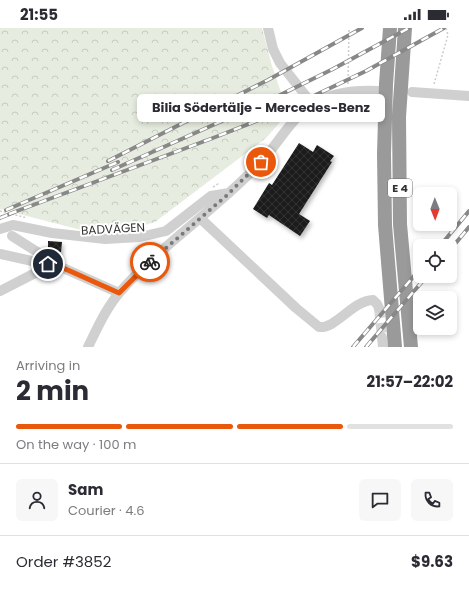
<!DOCTYPE html>
<meta charset="utf-8">
<style>
body{margin:0;font-family:Poppins,sans-serif;background:#f7f7f7;color:#2b2b33;height:100vh;display:flex;flex-direction:column;font-size:15px;white-space:nowrap}
*{box-sizing:border-box;margin:0}
p{font-size:13px;color:#7c7c81}
.icon{flex:none;width:22px;height:22px;fill:none;stroke:currentColor;stroke-width:2;stroke-linecap:round;stroke-linejoin:round}
.map{position:relative;height:319px;overflow:hidden}
.details{display:flex;flex-direction:column;background:#fff;flex:1}
.details>*{flex:none}
.needle{width:26px;rotate:179deg}
.controls{position:absolute;left:413px;top:159px;display:grid;gap:8px}
.controls a{display:grid;place-items:center;width:44px;height:44px;border-radius:6px;background:#fff;box-shadow:0 2px 6px #0003;font-size:20px}
.pin{position:absolute;display:grid;place-items:center;width:34px;height:34px;color:#fff;margin:-17px;border:2px solid #fff;border-radius:50%;box-shadow:0 1px 4px #0007}
.courier{position:absolute;display:grid;place-items:center;width:40px;height:40px;margin:-20px;border:3px solid #ea580c;border-radius:50%;background:#fff;color:#222;box-shadow:0 1px 5px #0007}
.bubble{position:absolute;height:28px;border-radius:6px;background:#fff;box-shadow:0 2px 6px #0003;font-size:13px;font-weight:700;line-height:28px;text-align:center}
.head em{font-style:normal;font-weight:700}
.head div{display:flex;flex-direction:column-reverse}
.head{display:flex;align-items:center;justify-content:space-between;height:68px;padding:0 16px}
h1{font-size:26px;font-weight:700;line-height:30px}
.bar{display:grid;grid-template-columns:repeat(4,1fr);gap:6px 4px;align-content:center;height:48px;padding:0 16px}
.bar i{height:5px;border-radius:3px;background:#e1e1e2}
.bar .on{background:#ea580c}
.bar p{grid-column:span 4}
.line{display:flex;align-items:center;gap:10px;padding:0 16px;border-top:1px solid #e1e1e2}
.line div{flex:1}
.round{display:grid;place-items:center;flex:none;width:42px;height:42px;border-radius:6px;background:#f7f7f7}
.status{display:flex;justify-content:space-between;align-items:center;height:28px;padding:0 20px;background:#fff;direction:ltr}
.status svg{height:11px;fill:currentColor}
.map>svg:first-child{display:block}
</style>
<div class="status"><b>21:55</b><svg viewBox="0 0 49 12"><path d="M0 12V9h3v3zM5 12V6h3v6zM10 12V3h3v9zM15 12V0h3v12zM26 1h20v11H26zM47 4h2v5h-2z"/></svg></div>
<div class="map">
<svg width="469" height="319" viewBox="0 0 469 319">
<defs>
<pattern id="forest-crowns" width="20" height="18" patternUnits="userSpaceOnUse"><rect width="20" height="18" fill="#e6ecdf"/><path d="M2 6a3 3 0 1 1 6 0M12 15a3 3 0 1 1 6 0" fill="none" stroke="#c6cbc0"/></pattern>
<pattern id="building-cross-hatch" width="8" height="8" patternUnits="userSpaceOnUse"><rect width="8" height="8" fill="#1a1a1a"/><path d="M0 0l8 8M0 8l8-8" fill="none" stroke="#333"/></pattern>
<filter id="shadow"><feDropShadow dx="2" dy="3" stdDeviation="2" flood-color="#0004"/></filter>
</defs>
<rect width="100%" height="100%" fill="#fff"/>
<!-- forest -->
<path fill="url(#forest-crowns)" d="M0,0H262L272,38L288,85L266,110L155,194L128,202L85,203L0,181Z"/>
<!-- building -->
<path fill="url(#building-cross-hatch)" filter="url(#shadow)" d="M299,115L313,124L317,117L334,128L330,133L332,134L299,186L310,193L300,208L269,187L267,190L253,181L269,155L272,157Z
M48,213L62,214L61,224H48Z"/>
<g fill="none" stroke-linecap="round" stroke-linejoin="round">
<!-- minor-tunnel -->
<path stroke="#d6d6d6" stroke-width="10" stroke-dasharray="10 5" stroke-linecap="butt" d="M379,280L382,309"/>
<!-- path -->
<path stroke="#cdcdcd" stroke-width="1.5" stroke-dasharray="2 2" stroke-linecap="butt" d="M348,56L349,0
M434,56L448,7L446,0
M323,81L337,76
M213,159L218,156L220,157
M0,183L27,190"/>
<!-- minor -->
<path stroke="#d0d0d0" stroke-width="10" d="M268,0L273,21L280,35L313,77
M412,64L469,68
M200,190L296,280L319,299C336,301 352,273 373,272L377,276L379,280
M0,201L13,197L52,205L105,211L140,209L166,203L211,168L229,165
M12,208L61,239L119,265
M0,226L55,238
M0,263L41,242L61,239
M382,309L383,319
M88,319C97,301 106,280 120,264C162,216 217,181 260,135C278,116 291,90 313,76C332,64 356,62 378,63"/>
<!-- highway -->
<path stroke="#9a9a9a" stroke-width="14" d="M390,0L386,56L384,126L385,197L395,319
M405,0L399,89L400,196L411,319"/>
<defs>
<path id="rail" d="M108,133L268,52L362,0
M112,142L276,69L333,41L409,0
M6,182L118,134
M9,186L213,110L282,83L366,43L444,0
M0,190L15,184
M440,218L469,183
M450,222L469,199
M353,319L420,241
M366,319L427,248"/>
</defs>
<!-- rail casing -->
<use href="#rail" stroke="#888" stroke-width="4"/>
<!-- rail -->
<use href="#rail" stroke="#fff" stroke-width="2.5" stroke-dasharray="8" stroke-linecap="butt"/>
</g>
<g fill="none" stroke-linecap="round" stroke-linejoin="round">
<!-- done -->
<path stroke="#7a7a7a" stroke-width="4" stroke-dasharray="0 7.2" d="M150,234L226,168L261,134"/>
<!-- route -->
<path stroke="#ea580c" stroke-width="5" d="M48,236L61,239L119,265L150,234"/>
</g>
<g text-anchor="middle" stroke-width="4" stroke-linejoin="round" paint-order="stroke">
<!-- shield labels -->
<rect fill="#fff" stroke="#707070" stroke-width="1" x="388" y="151" width="24" height="18" rx="3"/>
<g font-size="11" font-weight="bold" fill="#333">
<text x="400" y="164">E 4</text>
</g>
<!-- street labels -->
<g font-size="12" fill="#333" stroke="#fff">
<text transform="translate(113 201) rotate(-3)" y="4">BADVÄGEN</text>
</g>
</g>
</svg>
<div class="controls">
<a><svg class="needle" viewBox="-14 -14 28 28"><path d="M0-13l5 13h-10z" fill="#e53935"/><path d="M0 13l5-13h-10z" fill="#7c7c81"/></svg></a>
<a><svg class="icon" aria-label="locate" viewBox="0 0 24 24"><circle cx="12" cy="12" r="6"/><path d="M12 2v4M12 18v4M2 12h4M18 12h4"/></svg></a>
<a><svg class="icon" aria-label="layers" viewBox="0 0 24 24"><path d="M12 4l9 5-9 5-9-5zM3 14l9 5 9-5"/></svg></a>
</div>
<div class="pin" style="left:261px;top:134px;background:#ea580c"><svg class="icon" aria-label="bag" viewBox="0 0 24 24"><path d="M5 8h14l-1 12H6zM9 8a3 3 0 0 1 6 0"/></svg></div>
<div class="pin" style="left:48px;top:236px;background:#1f2937"><svg class="icon" aria-label="home" viewBox="0 0 24 24"><path d="M3 11l9-7 9 7M6 9v11h12V9"/></svg></div>
<div class="courier" style="left:150px;top:234px"><svg class="icon" aria-label="bike" viewBox="0 0 24 24"><circle cx="6" cy="16" r="4"/><circle cx="18" cy="16" r="4"/><path d="M6 16l4-8h5l3 8M10 8l3 8H6M13 5h3"/></svg></div>
<div class="bubble" style="left:137px;top:66px;width:248px">Bilia Södertälje - Mercedes-Benz</div>
</div>
<section class="details">
<div class="head"><div><h1>2 min</h1><p>Arriving in</p></div><em>21:57–22:02</em></div>
<div class="bar"><i class="on"></i><i class="on"></i><i class="on"></i><i></i><p>On the way · 100 m</p></div>
<div class="line" style="height:72px"><a class="round"><svg class="icon" aria-label="person" viewBox="0 0 24 24"><circle cx="12" cy="8" r="4"/><path d="M4 21q1-7 8-7t8 7"/></svg></a><div><b>Sam</b><p>Courier · 4.6</p></div><a class="round"><svg class="icon" aria-label="chat" viewBox="0 0 24 24"><path d="M4 5h16v11H9l-5 4z"/></svg></a><a class="round"><svg class="icon" aria-label="phone" viewBox="0 0 24 24"><path d="M5 4h4l2 5-3 2q2 4 5 5l2-3 5 2v4C11 20 4 13 5 4z"/></svg></a></div>
<div class="line" style="height:52px"><div>Order #3852</div><b>$9.63</b></div>
</section>
